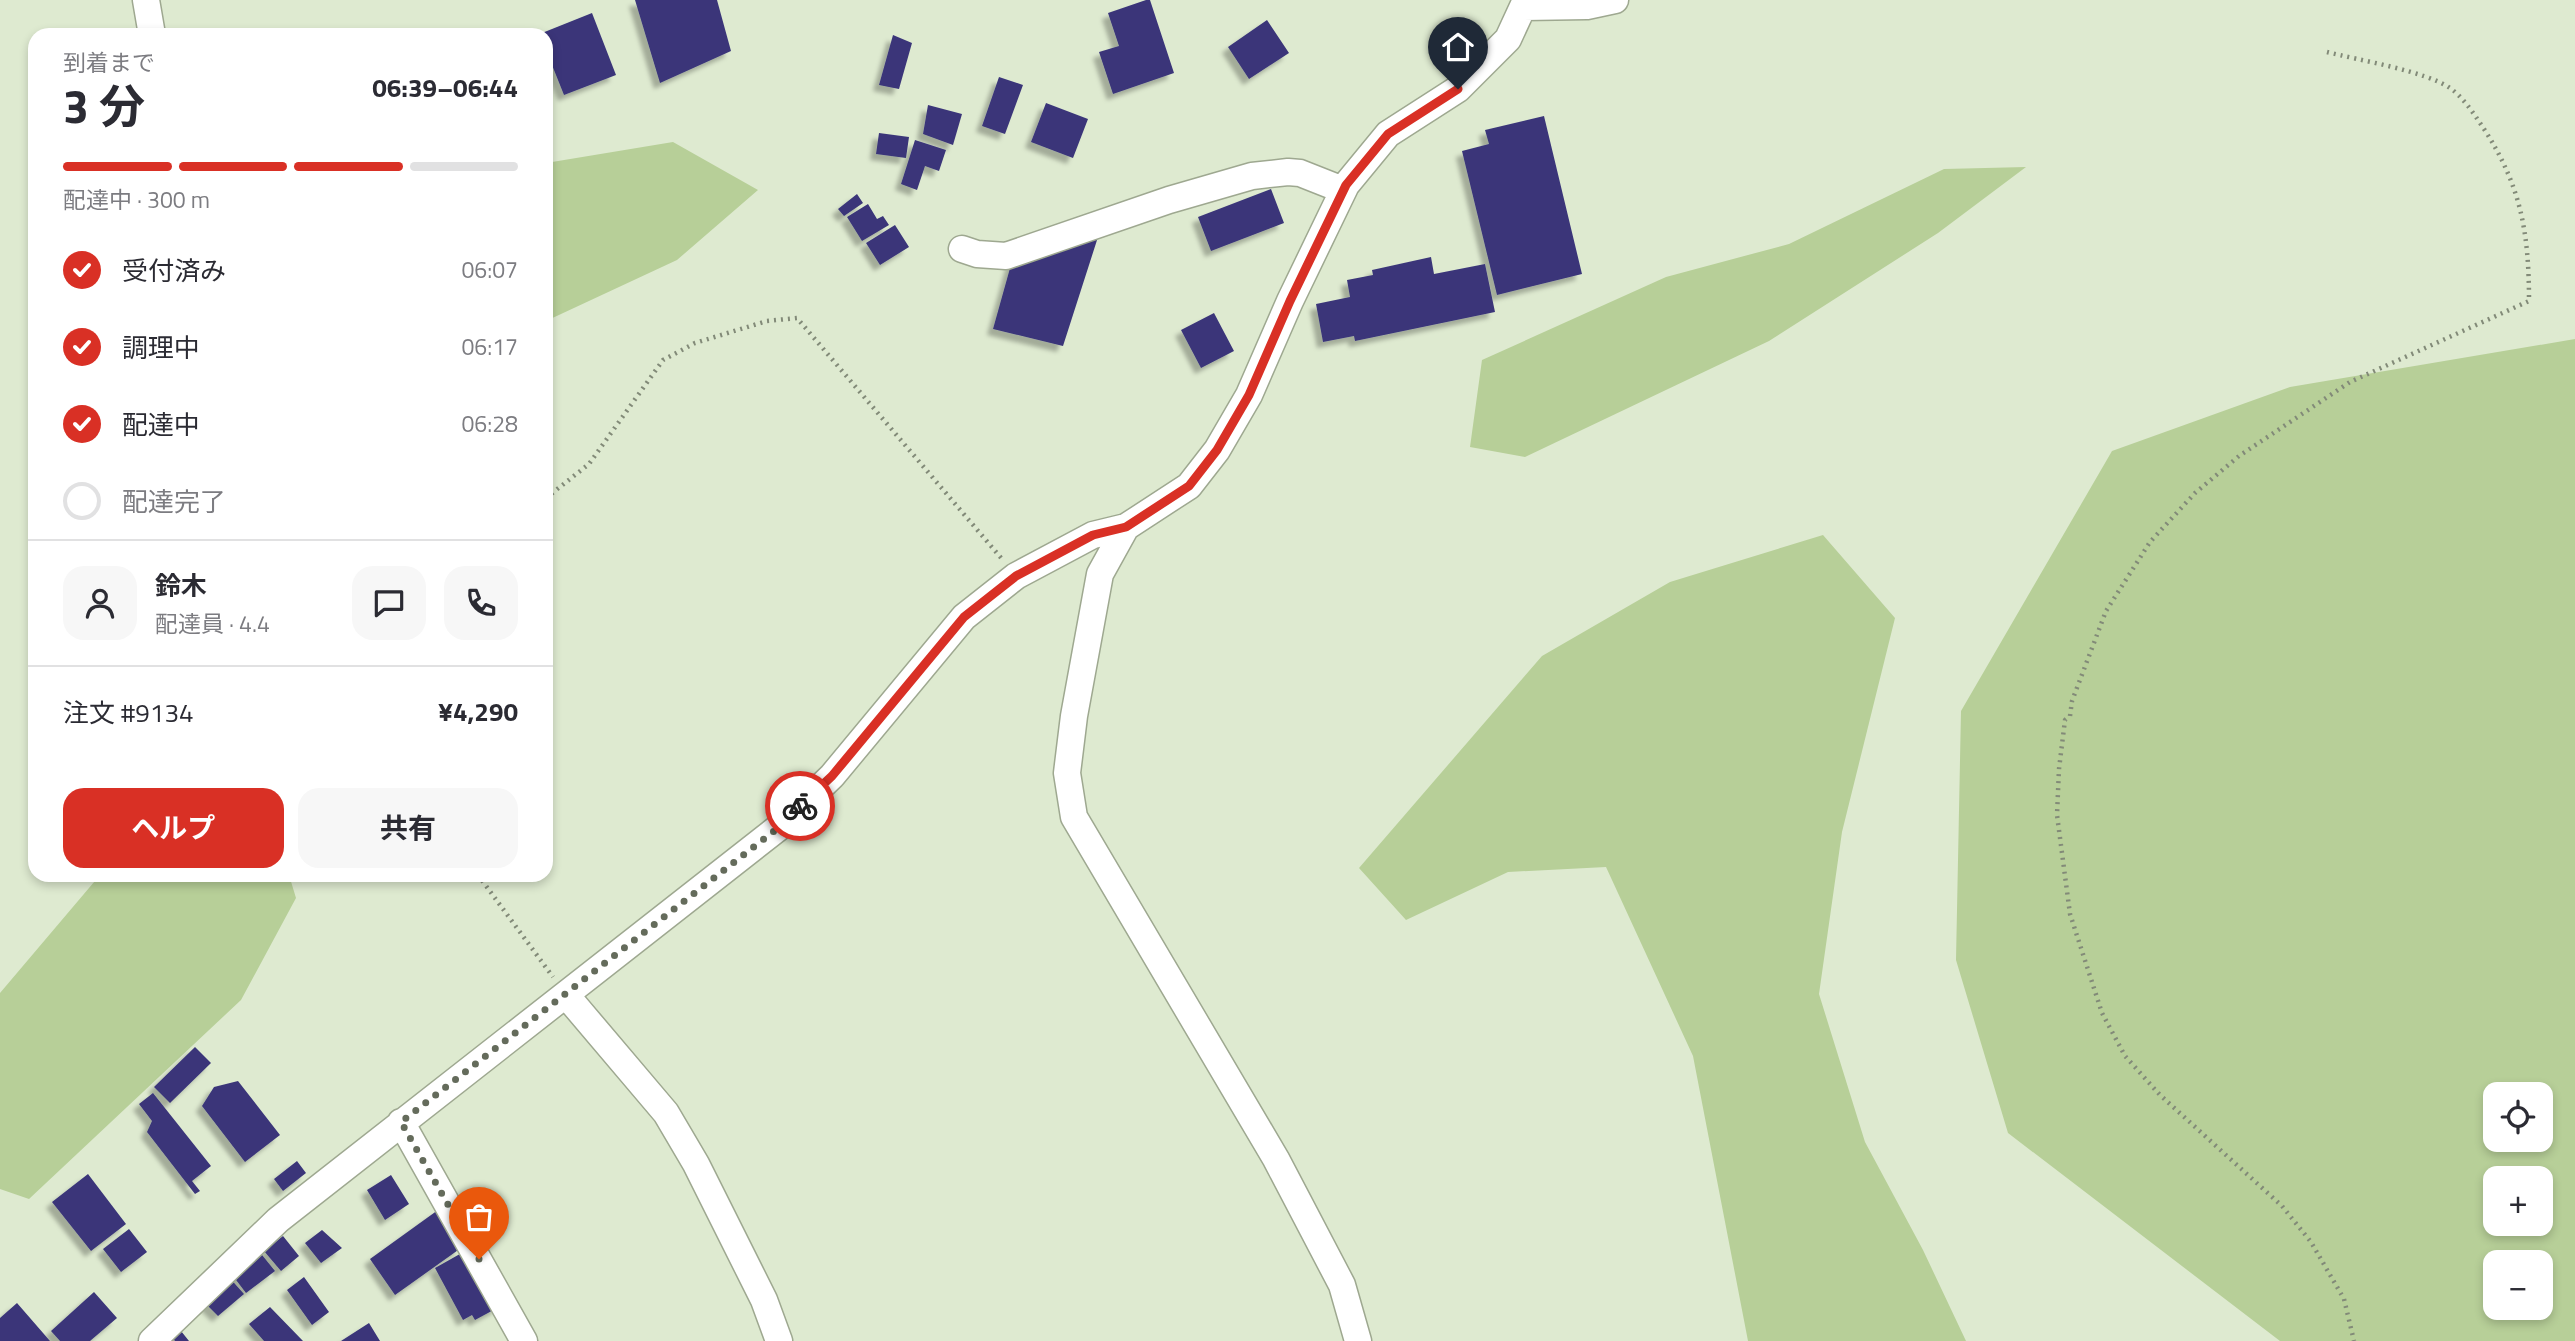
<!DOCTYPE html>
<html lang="ja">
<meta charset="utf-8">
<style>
body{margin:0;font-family:"Titillium Web","Noto Sans JP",sans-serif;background:#f7f7f7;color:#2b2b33;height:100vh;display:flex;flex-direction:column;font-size:26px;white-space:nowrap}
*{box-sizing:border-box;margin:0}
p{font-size:23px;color:#7c7c81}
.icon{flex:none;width:38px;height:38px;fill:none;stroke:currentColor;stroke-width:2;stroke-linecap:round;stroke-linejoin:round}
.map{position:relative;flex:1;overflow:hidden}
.details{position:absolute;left:28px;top:28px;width:525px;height:854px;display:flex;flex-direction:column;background:#fff;border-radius:21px;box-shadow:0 4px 10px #0003}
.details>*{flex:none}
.tools{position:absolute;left:2483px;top:1082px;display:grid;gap:14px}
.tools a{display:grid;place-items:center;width:70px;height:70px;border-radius:14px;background:#fff;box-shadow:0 4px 10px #0003;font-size:35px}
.pin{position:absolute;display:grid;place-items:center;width:60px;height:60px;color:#fff;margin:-72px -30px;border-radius:50% 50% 50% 0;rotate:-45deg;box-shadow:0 0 7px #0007}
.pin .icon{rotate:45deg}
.courier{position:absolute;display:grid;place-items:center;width:70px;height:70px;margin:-35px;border:5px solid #d93025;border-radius:50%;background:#fff;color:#222;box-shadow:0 2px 9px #0007}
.headline em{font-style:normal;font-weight:700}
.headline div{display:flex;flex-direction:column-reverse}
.headline{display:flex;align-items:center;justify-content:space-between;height:119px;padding:0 35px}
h1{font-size:46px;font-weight:700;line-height:52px}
.bar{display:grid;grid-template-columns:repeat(4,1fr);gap:10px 7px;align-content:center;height:84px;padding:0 35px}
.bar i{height:9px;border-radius:5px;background:#e1e1e2}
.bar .active{background:#d93025}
.bar p{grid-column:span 4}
.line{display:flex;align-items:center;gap:18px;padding:0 35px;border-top:2px solid #e1e1e2}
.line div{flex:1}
.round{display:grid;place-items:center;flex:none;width:74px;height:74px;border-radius:21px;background:#f7f7f7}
ol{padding:0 35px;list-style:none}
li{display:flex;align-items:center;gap:21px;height:77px}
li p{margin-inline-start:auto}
li .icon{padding:7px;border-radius:50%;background:#d93025;color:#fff;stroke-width:4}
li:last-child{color:#7c7c81}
li i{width:38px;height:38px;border:4px solid #e1e1e2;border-radius:50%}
.action{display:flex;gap:14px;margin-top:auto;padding:14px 35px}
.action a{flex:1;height:80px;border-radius:21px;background:#d93025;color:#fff;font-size:28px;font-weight:700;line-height:80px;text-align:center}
.action a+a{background:#f7f7f7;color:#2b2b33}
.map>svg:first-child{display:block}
</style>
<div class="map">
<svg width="2575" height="1341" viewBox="0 0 2575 1341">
<defs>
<filter id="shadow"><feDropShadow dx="-6" dy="6" stdDeviation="2" flood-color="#0004"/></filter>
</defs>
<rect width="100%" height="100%" fill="#deead0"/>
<!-- green -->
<path fill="#b7cf98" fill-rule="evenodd" d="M673,142L758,190L677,260L546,321V163Z
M2026,167L1938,233L1769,341L1525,457L1470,447L1482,360L1666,277L1789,244L1944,169Z
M2575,339V1341H2280L2008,1133L1956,960L1961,711L2112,451L2290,387ZM2496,1094H2541V1139H2496ZM2496,1178H2541V1223H2496ZM2496,1262H2541V1307H2496Z
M1823,535L1895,618L1842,832L1819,994L1865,1142L1923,1250L1966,1341H1748L1693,1056L1606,867L1508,872L1406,920L1359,868L1542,656L1670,582Z
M100,875H289L296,898L241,1000L29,1199L0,1189V993Z"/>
<!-- building -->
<path fill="#3a3679" filter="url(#shadow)" d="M635,0H717L731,51L660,83Z
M1146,0H1150L1174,73L1113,94L1099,52L1119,46L1108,13Z
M592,13L616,75L564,95L546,50V35H537Z
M1267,20L1289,53L1249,79L1228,47Z
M893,35L912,43L899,89L879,85Z
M999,77L1023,85L1005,134L982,126Z
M1046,103L1088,119L1073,158L1031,142Z
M928,105L962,114L953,145L923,134Z
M1544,116L1582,274L1497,295L1462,151L1489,144L1485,130Z
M879,133L909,137L906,158L876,154Z
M915,140L946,150L939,171L925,166L917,190L901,184Z
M1271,189L1284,223L1211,251L1198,217Z
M857,194L863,203L844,216L838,209Z
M868,204L877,219L883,216L889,225L862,241L847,217Z
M895,225L909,247L880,265L866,243Z
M1098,237L1063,346L993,329L1012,261Z
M1431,257L1434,274L1485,264L1495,312L1355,341L1354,336L1323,342L1316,304L1350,297L1347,280L1373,275L1372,270Z
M1214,313L1234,351L1201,368L1181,330Z
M195,1047L211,1063L170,1103L154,1087Z
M238,1081L280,1135L245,1162L202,1106L214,1087Z
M153,1093L211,1166L192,1181L200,1191L195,1194L147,1132L152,1121L139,1104Z
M297,1161L306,1173L283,1191L274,1179Z
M88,1174L126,1224L91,1251L52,1202Z
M391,1175L409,1204L385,1220L367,1190Z
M438,1210L461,1248L395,1295L370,1259Z
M129,1229L147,1252L121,1272L103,1249Z
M322,1230L342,1248L321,1263L305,1243Z
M283,1236L299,1256L281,1271L264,1251Z
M258,1250L275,1271L246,1293L230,1272Z
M467,1250L499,1307L475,1320L472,1315L463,1320L435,1268Z
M227,1275L244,1294L218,1316L200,1298Z
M304,1277L329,1312L312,1325L287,1290Z
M94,1292L117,1318L90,1341H60L51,1331Z
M17,1303L50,1341H0V1318Z
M270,1307L303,1341H264L249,1324Z
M369,1323L380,1341H341Z
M177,1326L189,1341H175L168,1332Z"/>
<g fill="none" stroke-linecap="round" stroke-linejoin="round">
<defs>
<path id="street" d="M146,0L152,35
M1524,7L1587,6L1615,0
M962,249L977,254L1006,256L1169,200L1252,176L1288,172L1300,173L1343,190
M1126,527L1100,574L1074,716L1067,773L1074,817L1276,1159L1342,1285L1358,1341
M566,995L666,1113L696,1164L764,1300L779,1341
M401,1122L524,1341
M152,1341L278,1220L778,828L832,776L964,617L1016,576L1093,535L1126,527L1189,486L1217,450L1249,395L1290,301L1346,185L1388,134L1458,89L1508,39L1526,0"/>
</defs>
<!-- street casing -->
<use href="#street" stroke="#9ea890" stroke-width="29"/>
<!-- path -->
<path stroke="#828a78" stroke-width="4.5" stroke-dasharray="2 5" stroke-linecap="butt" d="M2327,52C2358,60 2425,71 2450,88C2464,98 2474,114 2484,129C2521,186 2529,233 2529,301L2350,382L2239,456L2195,493L2150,542L2106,611L2072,701L2070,716L2065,720L2059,769L2057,815L2070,914L2102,1013L2125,1056L2160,1095L2282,1206L2311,1242L2344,1299L2354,1341
M546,498L589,464L663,360L695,343L767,321L797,318L1002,559
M478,875L553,977"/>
<!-- street -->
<use href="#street" stroke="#fff" stroke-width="26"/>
</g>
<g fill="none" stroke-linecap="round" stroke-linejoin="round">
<!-- done -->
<path stroke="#646b5b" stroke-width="7" stroke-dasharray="0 12.6" d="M479,1259L401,1122L778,828L800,806"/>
<!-- route -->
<path stroke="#d93025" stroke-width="9" d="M800,806L832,776L964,617L1016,576L1093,535L1126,527L1189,486L1217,450L1249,395L1290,301L1346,185L1388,134L1458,89"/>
</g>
</svg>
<div class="tools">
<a><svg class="icon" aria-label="locate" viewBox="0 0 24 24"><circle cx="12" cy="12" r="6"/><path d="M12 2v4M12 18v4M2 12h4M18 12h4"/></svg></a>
<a>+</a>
<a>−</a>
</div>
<div class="pin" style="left:479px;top:1259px;background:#ea580c"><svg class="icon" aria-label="bag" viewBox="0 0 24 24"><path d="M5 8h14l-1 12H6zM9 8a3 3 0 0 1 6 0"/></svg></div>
<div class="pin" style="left:1458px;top:89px;background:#1f2937"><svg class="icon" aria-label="home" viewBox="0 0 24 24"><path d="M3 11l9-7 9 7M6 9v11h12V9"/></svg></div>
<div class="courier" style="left:800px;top:806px"><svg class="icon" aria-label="bike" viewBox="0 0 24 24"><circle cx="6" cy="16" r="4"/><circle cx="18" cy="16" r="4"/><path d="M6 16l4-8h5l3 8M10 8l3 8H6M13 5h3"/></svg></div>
<section class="details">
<div class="headline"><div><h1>3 分</h1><p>到着まで</p></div><em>06:39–06:44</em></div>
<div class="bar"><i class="active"></i><i class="active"></i><i class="active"></i><i></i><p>配達中 · 300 m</p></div>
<ol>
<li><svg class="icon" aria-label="check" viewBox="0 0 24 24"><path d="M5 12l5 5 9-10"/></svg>受付済み<p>06:07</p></li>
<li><svg class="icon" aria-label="check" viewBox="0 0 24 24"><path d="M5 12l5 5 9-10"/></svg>調理中<p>06:17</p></li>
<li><svg class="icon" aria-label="check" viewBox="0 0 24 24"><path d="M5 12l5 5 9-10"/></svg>配達中<p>06:28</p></li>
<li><i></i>配達完了</li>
</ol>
<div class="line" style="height:126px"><a class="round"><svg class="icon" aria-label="person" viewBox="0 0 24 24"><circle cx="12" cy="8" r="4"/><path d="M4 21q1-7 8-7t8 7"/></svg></a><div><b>鈴木</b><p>配達員 · 4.4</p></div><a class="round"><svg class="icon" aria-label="chat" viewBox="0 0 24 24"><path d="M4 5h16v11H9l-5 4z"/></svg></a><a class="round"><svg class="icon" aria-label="phone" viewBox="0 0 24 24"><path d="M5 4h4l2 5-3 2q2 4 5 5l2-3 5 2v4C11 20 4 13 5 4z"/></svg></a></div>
<div class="line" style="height:91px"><div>注文 #9134</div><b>¥4,290</b></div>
<div class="action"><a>ヘルプ</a><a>共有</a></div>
</section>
</div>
